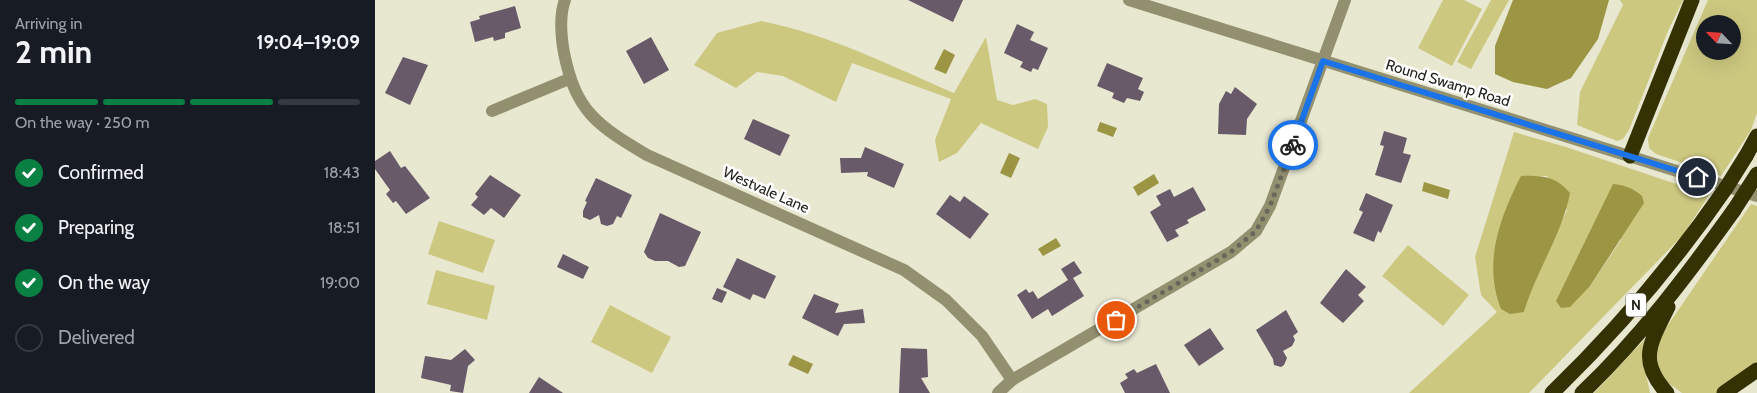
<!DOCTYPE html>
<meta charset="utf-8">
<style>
body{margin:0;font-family:Cabin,sans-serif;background:#20242c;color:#f1f3f6;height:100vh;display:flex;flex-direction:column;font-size:19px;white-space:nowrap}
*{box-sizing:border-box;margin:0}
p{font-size:16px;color:#9ea1a6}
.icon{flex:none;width:28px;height:28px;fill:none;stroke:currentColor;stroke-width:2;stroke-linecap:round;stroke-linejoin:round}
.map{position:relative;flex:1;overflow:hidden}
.sheet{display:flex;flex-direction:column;background:#171b24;width:375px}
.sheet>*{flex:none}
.needle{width:32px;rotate:295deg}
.fabs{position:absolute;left:1321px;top:15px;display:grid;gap:10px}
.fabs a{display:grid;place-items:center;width:45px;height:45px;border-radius:50%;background:#171b24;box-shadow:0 5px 20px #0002;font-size:25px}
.pin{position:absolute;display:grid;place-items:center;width:42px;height:42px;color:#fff;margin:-21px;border:2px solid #fff;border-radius:50%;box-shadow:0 1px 5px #0007}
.courier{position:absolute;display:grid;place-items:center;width:50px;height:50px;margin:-25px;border:4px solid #1a73e8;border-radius:50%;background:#fff;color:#222;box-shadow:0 1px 6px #0007}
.head em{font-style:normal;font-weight:800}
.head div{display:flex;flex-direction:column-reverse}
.head{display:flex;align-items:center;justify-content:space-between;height:85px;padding:0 15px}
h1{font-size:32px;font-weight:800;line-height:38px}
.bar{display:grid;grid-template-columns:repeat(4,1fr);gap:8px 5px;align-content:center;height:60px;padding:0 15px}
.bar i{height:6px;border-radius:4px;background:#363941}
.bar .selected{background:#0b8043}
.bar p{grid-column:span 4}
ol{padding:0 15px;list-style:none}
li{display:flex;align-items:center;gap:15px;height:55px}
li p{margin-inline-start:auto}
li .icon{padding:5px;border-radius:50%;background:#0b8043;color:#fff;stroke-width:4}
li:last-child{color:#9ea1a6}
li i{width:28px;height:28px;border:2px solid #363941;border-radius:50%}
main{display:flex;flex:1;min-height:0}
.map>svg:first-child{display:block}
</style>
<main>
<section class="sheet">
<div class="head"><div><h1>2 min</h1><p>Arriving in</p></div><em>19:04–19:09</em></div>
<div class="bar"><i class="selected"></i><i class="selected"></i><i class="selected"></i><i></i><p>On the way · 250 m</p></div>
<ol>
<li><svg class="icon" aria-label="check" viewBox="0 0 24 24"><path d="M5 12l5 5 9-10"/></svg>Confirmed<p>18:43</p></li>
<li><svg class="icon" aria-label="check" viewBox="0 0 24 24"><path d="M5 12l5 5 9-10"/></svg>Preparing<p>18:51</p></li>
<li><svg class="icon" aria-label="check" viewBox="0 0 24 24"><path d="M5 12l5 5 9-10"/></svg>On the way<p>19:00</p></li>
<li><i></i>Delivered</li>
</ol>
</section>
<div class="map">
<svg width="1382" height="393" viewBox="0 0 1382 393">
<rect width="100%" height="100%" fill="#e8e7d0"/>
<!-- green -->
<path fill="#cdc880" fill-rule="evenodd" d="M1068,0H1089L1107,9L1077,66L1043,48Z
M1116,0H1134L1096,69L1082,62Z
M1245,0H1308L1293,31L1254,130L1248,139L1242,141L1202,125L1205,92L1248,5Z
M1333,0H1382V113L1376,130L1346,176L1281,154L1274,148L1273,138ZM1330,24H1358V51H1330Z
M386,21C454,34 516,66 579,93L611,37L622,100L638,105L660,99L672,104L673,127L663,149L606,123L582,153L564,162L560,140L576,99L477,63L461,102L408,76L382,72L361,88L319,65L342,33Z
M1139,132L1191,147L1334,195L1308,235L1154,393H1034L1122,312L1106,295L1100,257ZM1146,176H1172L1192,210L1154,294L1149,312ZM1238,185L1246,240L1215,286Z
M1376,204L1382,206V365L1342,393H1307L1292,382L1284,369L1281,351L1282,341Z
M64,221L120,240L108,273L53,254Z
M1033,245L1094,295L1068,326L1007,276Z
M61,270L120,286L112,320L52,304Z
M235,305L296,337L277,373L216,342Z
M1270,339L1273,341L1270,369L1275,393H1219Z"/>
<!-- water -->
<path fill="#9b9544" d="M1138,0H1234L1223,39L1196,78L1172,89L1138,82L1120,74V46Z
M569,49L580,55L571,74L559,69Z
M725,122L742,128L738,137L722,131Z
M634,153L645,158L636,178L625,173Z
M779,174L784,183L763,196L758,187Z
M1146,176C1166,175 1181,176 1195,193C1187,235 1161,271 1149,312L1135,314L1126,309C1108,263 1124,219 1146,176Z
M1049,182L1075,190L1073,199L1047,191Z
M1238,184C1250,185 1258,188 1267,196L1269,203L1215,286L1195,307L1186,308L1181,301Z
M681,238L686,246L668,256L663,249Z
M418,355L438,364L433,374L413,365Z"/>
<!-- building -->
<path fill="#685a69" d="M533,0H588L578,22Z
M140,6L146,28L130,33V38L119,41L118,37L100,42L95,22L105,19L104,16Z
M642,24L659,32L655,40L673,48L663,70L658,68L656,72L645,67L648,62L629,53Z
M276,37L294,70L269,84L251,51Z
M28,57L53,65L35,105L10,93Z
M732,63L768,78L763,89L769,92L765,101L752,98L749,103L737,98L739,93L722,86Z
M860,87L882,104L872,119L871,135L843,134L844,104L851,91L856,94Z
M378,119L415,135L405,156L369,139Z
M1009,131L1032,138L1028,153L1036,155L1026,183L1000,175L1009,146L1005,145Z
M490,147L529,164L519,188L492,176L493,172L466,173L465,158H486Z
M15,151L26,168L30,166L55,198L31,214L21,201L18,203L11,194L15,190L0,169V161Z
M115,175L146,195L129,218L116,208L109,215L96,205L103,197L100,194Z
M221,178L257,195L246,218L242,216L238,224L232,226L226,224L224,215L215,220L208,217V211L212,202L210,201Z
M818,187L831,210L812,220L814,223L800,230L804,236L792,242L775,212L786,205L781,196L795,189L799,197Z
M991,193L1018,205L1006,233L1003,231L999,242L978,233L988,212L984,210Z
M575,195L585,202L589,196L614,214L595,239L561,214Z
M285,213L326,232L310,266L304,267L293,261H280L273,258L269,252Z
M188,254L214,267L208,279L182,267Z
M362,258L401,276L390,299L378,294L375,300L348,287Z
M699,261L707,273L698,278L709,296L677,316L673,309L657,319L642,295L651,289L654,293L658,291L663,299L693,280L686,269Z
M971,269L991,287L983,295L989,301L968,323L945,303Z
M342,288L352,292L347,303L337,299Z
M439,294L464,304L460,313L488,309L490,323L469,324L463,336L427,318Z
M911,310L923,332L918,336L920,340L917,346L908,351L912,358L909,365L906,367L899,365L898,359L881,330Z
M835,328L849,349L824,366L809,345Z
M526,348L552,349L553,377L546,378L555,393H524Z
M90,349L100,360L93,366L88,393L75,391L76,385L46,378L50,356L76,360Z
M781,364L795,393H750L745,383L753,378L750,374L759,369L762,373Z
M164,377L188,393H154Z"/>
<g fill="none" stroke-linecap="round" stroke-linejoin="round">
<!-- minor -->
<path stroke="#92906f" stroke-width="12" d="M190,0C184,16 186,36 189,53C201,112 222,125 272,155L529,270L571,300L607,336L637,380
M117,111L194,79
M623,393L637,380L856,252L881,231L895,206L970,0"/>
<!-- tertiary -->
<path stroke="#92906f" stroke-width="12" d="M754,0L1382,196"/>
<!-- motorway -->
<path stroke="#343103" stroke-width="15" d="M1255,156L1317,0
M1371,156L1382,136
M1177,393C1242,330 1300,262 1351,188
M1207,393C1265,338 1313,274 1359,210
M1292,393C1262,360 1276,342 1293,307
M1349,393L1382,370"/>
<!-- motorway-bridge -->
<path stroke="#343103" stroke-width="15" d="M1351,188L1371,156
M1359,210L1382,174"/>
</g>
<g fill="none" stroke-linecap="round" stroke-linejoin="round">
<!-- done -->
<path stroke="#68685a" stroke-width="5" stroke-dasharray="0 9" d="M741,320L856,252L881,231L895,206L918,145"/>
<!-- route -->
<path stroke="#1a73e8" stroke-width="6" d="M918,145L948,61L1322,177"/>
</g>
<g text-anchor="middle" stroke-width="5" stroke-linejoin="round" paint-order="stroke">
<!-- shield labels -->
<rect fill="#fff" stroke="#65655f" stroke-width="1" x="1251" y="293.5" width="20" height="23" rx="4"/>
<g font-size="14" font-weight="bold" fill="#23231b">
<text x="1261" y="310">N</text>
</g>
<!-- street labels -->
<g font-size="15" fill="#23231b" stroke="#fff">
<text transform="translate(1073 83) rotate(17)" y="5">Round Swamp Road</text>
<text transform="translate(391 190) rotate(24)" y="5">Westvale Lane</text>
</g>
</g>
</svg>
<div class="fabs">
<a><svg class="needle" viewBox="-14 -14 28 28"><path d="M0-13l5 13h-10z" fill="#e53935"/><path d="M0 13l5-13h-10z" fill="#9ea1a6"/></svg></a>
</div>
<div class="pin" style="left:741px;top:320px;background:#ea580c"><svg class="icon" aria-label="bag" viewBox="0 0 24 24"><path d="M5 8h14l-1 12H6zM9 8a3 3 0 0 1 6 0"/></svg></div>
<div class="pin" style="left:1322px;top:177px;background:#1f2937"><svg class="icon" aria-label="home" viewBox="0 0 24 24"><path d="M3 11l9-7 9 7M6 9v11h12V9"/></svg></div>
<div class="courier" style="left:918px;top:145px"><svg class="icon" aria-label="bike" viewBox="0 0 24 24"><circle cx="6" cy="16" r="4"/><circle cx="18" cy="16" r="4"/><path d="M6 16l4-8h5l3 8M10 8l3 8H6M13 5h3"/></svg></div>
</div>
</main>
